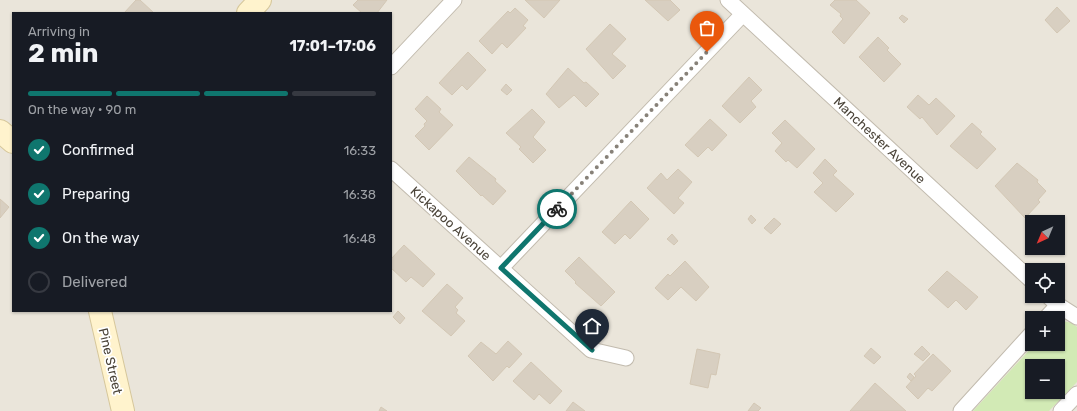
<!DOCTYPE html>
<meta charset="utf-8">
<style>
body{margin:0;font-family:Rubik,sans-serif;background:#20242c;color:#f1f3f6;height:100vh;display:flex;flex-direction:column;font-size:15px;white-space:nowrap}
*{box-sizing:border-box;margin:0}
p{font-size:13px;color:#9ea1a6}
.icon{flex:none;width:22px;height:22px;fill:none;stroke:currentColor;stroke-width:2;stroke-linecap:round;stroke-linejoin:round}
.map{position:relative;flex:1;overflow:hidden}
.details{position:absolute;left:12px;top:12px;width:380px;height:300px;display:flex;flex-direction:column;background:#171b24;border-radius:0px;box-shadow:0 1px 3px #0004}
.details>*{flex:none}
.needle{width:26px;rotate:224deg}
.buttons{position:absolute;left:1025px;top:215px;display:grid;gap:8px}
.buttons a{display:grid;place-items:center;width:40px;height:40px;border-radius:0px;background:#171b24;box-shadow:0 1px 3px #0004;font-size:20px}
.pin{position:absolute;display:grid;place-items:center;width:34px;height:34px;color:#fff;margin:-41px -17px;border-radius:50% 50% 50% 0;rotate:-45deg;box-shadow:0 0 4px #0007}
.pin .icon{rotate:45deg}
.courier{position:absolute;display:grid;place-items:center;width:40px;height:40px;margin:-20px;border:3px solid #0f766e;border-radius:50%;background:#fff;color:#222;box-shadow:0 1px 5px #0007}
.head em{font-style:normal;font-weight:700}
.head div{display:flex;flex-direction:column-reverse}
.head{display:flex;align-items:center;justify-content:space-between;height:68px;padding:0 16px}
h1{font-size:26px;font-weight:700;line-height:30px}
.bar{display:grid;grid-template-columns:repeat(4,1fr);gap:6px 4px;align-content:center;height:48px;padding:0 16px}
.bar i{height:5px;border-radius:3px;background:#363941}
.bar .current{background:#0f766e}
.bar p{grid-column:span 4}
ol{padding:0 16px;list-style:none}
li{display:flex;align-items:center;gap:12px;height:44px}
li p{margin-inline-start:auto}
li .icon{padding:4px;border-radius:50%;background:#0f766e;color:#fff;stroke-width:4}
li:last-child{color:#9ea1a6}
li i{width:22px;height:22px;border:2px solid #363941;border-radius:50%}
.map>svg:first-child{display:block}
</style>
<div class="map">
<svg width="1077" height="411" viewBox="0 0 1077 411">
<rect width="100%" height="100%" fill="#f6f3ec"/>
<!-- residential -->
<path fill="#eae5da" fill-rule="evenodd" d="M0,0H1077V411H0ZM13,13H391V311H13ZM1032,222H1058V248H1032ZM1032,270H1058V296H1032ZM1032,318H1058V344H1032ZM1032,366H1058V392H1032Z"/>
<!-- green -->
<path fill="#d2eab5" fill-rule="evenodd" d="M1063,321L1072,323L1077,327V382L1049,411H973L1035,344H1058V323ZM1032,366H1058V392H1032Z"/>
<!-- building -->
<path fill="#d8cfc1" stroke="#d3c7b4" d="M136,0H140L154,13H124Z
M358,0H387L377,13H362L353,5Z
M525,0H560L544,18Z
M645,0H670L680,10L668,21Z
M835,0H856L870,13L844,44L832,32L843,19L840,16L841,14L830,5Z
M1057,7L1070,21L1057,33L1045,20Z
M515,8L528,20L523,26L526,28L507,48L502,43L492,54L479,41L508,11L510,13Z
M902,15L908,19L904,23L899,18Z
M610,24L626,39L612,54L626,66L613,79L586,49Z
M878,37L889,48L887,50L901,64L884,82L859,57Z
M468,52L486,70L467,90L462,85L452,95L439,83Z
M568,68L584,83L586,82L599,94L586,107L574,95L559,108L546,94Z
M749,77L762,90L751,101L756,107L740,123L722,106Z
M506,84L512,90L507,95L501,90Z
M918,95L929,105L936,98L955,116L937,135L922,117L920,119L907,107Z
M427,96L441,109L439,112L453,125L429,150L415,136L425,126L424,124L427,121L415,109Z
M532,109L545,122L533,137L546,150L533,163L519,149L521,147L506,133Z
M710,119L727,135L712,151L708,147L698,157L685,145Z
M785,120L815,149L797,168L788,160L786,162L775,151L782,143L772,133Z
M972,123L982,132L980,134L996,149L977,169L950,146Z
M469,157L496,179L495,181L506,191L493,205L482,195L481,196L456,171Z
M825,159L837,171L833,175L854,194L836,212L814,192L823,183L813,173Z
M1017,163L1038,180L1037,182L1046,191L1038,200L1040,202L1025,218L995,186Z
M678,169L692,182L678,198L684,203L674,214L647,188L661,173L667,180Z
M0,199L9,207L0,218Z
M631,201L649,219L630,239L625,234L615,244L602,232Z
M751,215L756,220L752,224L748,219Z
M774,218L781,224L771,234L764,228Z
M672,234L678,241L674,245L667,239Z
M404,245L435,274L423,287L411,277L406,282L391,268V259Z
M579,257L615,292L601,306L575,283L576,282L565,271Z
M685,261L709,287L696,301L681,287L668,300L655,288L668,274L670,276Z
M947,271L978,297L966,310L956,300L948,308L928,290Z
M447,284L463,298L455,307L458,310L456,313L465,321L451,336L422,311Z
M398,311L405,318L400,324L393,317Z
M508,341L522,354L509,368L507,366L493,381L468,356L481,342L496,354Z
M922,346L930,354L923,361L914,354Z
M871,348L881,357L874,364L864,356Z
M697,349L720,354L716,375L711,374L708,388L690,384Z
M933,354L951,371L932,391L928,388L918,399L906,387L916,376L914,374Z
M531,362L562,391L550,404L539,394L534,400L513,381Z
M910,373L914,377L911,381L907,377Z
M875,383L906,411H850Z
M573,402L585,411H566Z
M754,403L761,408L758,411H748Z
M381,407L387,411H379Z"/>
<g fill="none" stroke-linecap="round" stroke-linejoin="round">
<defs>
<path id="street" d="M728,0L1032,281
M391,67L454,0
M391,169L591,350L626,358
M501,268L743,14
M1048,296L1058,305L1077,317
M1046,318L1058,305
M961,411L1032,333
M1061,411L1077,394"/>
<path id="secondary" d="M248,13L260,0
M0,131L13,142
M100,311L123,411"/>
</defs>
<!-- street casing -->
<use href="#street" stroke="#c2bbae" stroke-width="17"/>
<!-- secondary casing -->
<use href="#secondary" stroke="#d6c79b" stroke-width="24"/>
<!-- street -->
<use href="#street" stroke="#fff" stroke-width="15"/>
<!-- secondary -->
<use href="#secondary" stroke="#fff3cd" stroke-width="22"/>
</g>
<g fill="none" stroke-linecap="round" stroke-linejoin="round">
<!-- done -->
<path stroke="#878178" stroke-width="4" stroke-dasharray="0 7.2" d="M557,209L707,52"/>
<!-- route -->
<path stroke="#0f766e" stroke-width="5" d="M557,209L501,268L592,350"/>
</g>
<g text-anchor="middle" stroke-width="3.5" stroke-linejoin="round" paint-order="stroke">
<!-- street labels -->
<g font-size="13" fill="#4b4439" stroke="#fff">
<text transform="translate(880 140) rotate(43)" y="5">Manchester Avenue</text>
<text transform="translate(451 223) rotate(42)" y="5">Kickapoo Avenue</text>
<text transform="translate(111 361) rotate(77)" y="5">Pine Street</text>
</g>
</g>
</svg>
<div class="buttons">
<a><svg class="needle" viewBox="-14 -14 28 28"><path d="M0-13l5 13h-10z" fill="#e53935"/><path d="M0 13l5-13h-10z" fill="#9ea1a6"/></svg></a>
<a><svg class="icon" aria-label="locate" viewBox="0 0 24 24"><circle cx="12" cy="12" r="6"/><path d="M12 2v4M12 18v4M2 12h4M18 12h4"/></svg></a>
<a>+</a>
<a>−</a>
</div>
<div class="pin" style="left:707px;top:52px;background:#ea580c"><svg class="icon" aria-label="bag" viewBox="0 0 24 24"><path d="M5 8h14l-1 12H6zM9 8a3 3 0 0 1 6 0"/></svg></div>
<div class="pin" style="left:592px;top:350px;background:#1f2937"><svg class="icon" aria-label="home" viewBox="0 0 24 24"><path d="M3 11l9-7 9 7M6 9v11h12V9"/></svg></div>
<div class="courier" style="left:557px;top:209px"><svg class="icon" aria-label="bike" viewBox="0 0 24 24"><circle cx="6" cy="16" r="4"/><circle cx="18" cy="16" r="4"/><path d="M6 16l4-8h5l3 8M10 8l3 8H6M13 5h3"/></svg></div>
<section class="details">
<div class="head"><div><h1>2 min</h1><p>Arriving in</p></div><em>17:01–17:06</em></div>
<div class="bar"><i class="current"></i><i class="current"></i><i class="current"></i><i></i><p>On the way · 90 m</p></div>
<ol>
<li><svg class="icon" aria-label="check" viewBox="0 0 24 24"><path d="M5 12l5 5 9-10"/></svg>Confirmed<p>16:33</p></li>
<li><svg class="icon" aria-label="check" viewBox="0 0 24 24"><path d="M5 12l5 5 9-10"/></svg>Preparing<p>16:38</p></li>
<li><svg class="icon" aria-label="check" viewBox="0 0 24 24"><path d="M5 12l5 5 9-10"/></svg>On the way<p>16:48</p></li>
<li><i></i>Delivered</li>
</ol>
</section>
</div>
